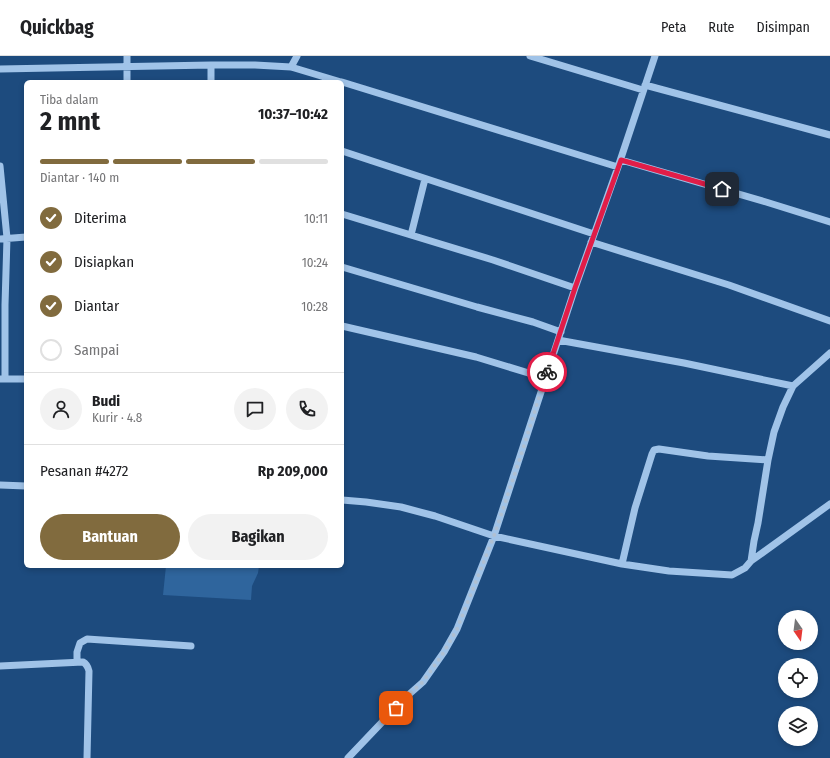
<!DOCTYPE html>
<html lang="id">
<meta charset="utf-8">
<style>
body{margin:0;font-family:"Fira Sans Condensed",sans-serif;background:#f2f2f2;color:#202124;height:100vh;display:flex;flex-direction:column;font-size:15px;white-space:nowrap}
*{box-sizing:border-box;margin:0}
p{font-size:13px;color:#757577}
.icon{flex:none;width:22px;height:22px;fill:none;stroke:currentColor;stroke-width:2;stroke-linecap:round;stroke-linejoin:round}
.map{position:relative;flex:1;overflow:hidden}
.side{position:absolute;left:24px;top:24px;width:320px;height:488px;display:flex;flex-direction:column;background:#fff;border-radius:6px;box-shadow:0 2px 6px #0003}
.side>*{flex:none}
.needle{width:26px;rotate:166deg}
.buttons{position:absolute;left:778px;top:554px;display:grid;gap:8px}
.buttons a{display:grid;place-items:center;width:40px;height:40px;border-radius:50%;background:#fff;box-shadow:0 2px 6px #0003;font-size:20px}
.pin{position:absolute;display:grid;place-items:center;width:34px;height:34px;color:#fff;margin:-17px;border-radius:8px;box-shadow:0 2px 6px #0006}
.courier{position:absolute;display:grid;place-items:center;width:40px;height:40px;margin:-20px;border:3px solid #e11d48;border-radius:50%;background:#fff;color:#222;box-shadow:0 1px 5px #0007}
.headline em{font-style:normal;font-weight:700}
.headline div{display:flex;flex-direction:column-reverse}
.headline{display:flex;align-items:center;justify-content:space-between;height:68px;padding:0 16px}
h1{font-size:26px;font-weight:700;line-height:30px}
.bar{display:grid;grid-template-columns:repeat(4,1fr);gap:6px 4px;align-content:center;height:48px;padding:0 16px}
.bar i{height:5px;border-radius:3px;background:#e0e0e0}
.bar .on{background:#816b3e}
.bar p{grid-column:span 4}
.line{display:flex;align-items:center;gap:10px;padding:0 16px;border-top:1px solid #e0e0e0}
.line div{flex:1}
.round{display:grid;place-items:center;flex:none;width:42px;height:42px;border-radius:21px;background:#f2f2f2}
ol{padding:0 16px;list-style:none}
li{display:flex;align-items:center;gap:12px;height:44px}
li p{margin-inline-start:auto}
li .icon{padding:4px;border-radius:50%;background:#816b3e;color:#fff;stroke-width:4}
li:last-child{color:#757577}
li i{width:22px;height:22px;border:2px solid #e0e0e0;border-radius:50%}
.cta{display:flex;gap:8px;margin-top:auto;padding:8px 16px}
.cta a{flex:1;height:46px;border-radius:24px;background:#816b3e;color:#fff;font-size:16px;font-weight:700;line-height:46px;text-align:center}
.cta a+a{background:#f2f2f2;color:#202124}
header{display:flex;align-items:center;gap:24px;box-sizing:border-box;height:56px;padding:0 20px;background:#fff;border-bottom:1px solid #e0e0e0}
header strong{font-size:19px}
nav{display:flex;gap:22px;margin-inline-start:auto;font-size:14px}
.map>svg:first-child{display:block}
</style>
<header>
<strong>Quickbag</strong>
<nav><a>Peta</a><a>Rute</a><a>Disimpan</a></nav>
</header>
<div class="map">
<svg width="830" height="702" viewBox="0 0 830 702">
<rect width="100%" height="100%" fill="#1d4b7e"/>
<!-- green -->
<path fill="#2f659d" d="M166,510H259L258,517L252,530L251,544L163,539Z"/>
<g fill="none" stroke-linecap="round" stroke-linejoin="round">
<!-- minor -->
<path stroke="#a0c3e8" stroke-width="7" d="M127,0V26
M530,0L643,34
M291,11L297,0
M0,13L211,9H255L291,11L341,26
M211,26V9
M342,26L618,111
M645,29L830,79
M342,95L594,178
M621,104L766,146L830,166
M0,110L7,182L5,249V323
M342,158L493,204L575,232
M411,179L425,123
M0,183L26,181
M591,186L729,229L830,265
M342,211L477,251L533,266L561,276
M342,270L476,301L545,322
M558,284L684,307L793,330
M0,323H26
M0,429L26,430
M342,444L366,446L401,451L435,460L494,480L622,508L669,515L732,519L745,512L751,505L754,485L758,467L768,404L774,376L783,351L793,330L830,297
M751,505L830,448
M622,508L635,452L652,398L654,394L659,393L708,400L768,404
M77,606V596L80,587L87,583L191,590
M0,610L83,606C87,608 88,611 89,615L87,702
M348,702L406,641L423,626L444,596L457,573L494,480L575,232L618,111L655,0"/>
</g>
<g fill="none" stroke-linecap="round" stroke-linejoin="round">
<!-- done -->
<path stroke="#b0c0d2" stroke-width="4" stroke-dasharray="0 7.2" d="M396,652L406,641L423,626L444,596L457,573L494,480L522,396L547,316"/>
<!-- route -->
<path stroke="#e11d48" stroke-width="5" d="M547,316L575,232L621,104L722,133"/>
</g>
</svg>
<div class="buttons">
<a><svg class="needle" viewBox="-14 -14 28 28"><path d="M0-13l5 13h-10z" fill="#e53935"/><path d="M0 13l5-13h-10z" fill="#757577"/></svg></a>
<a><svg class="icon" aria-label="locate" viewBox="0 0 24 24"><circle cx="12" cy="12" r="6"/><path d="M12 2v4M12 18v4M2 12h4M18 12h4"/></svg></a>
<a><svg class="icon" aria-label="layers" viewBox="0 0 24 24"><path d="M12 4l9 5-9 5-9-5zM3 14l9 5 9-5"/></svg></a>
</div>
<div class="pin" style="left:396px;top:652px;background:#ea580c"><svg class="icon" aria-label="bag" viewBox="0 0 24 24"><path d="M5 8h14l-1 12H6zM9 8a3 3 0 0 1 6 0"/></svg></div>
<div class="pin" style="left:722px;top:133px;background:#1f2937"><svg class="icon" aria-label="home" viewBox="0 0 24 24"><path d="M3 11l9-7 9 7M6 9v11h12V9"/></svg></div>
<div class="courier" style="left:547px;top:316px"><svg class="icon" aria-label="bike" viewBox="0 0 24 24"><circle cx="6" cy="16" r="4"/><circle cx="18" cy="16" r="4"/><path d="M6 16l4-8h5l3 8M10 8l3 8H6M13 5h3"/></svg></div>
<section class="side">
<div class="headline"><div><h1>2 mnt</h1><p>Tiba dalam</p></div><em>10:37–10:42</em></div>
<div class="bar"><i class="on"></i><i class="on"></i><i class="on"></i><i></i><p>Diantar · 140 m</p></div>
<ol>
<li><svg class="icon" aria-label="check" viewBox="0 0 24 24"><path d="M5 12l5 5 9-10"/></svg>Diterima<p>10:11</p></li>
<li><svg class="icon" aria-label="check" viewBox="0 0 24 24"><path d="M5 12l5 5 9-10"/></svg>Disiapkan<p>10:24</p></li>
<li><svg class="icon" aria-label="check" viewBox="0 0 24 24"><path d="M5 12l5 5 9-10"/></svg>Diantar<p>10:28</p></li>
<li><i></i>Sampai</li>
</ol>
<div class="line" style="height:72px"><a class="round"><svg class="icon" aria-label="person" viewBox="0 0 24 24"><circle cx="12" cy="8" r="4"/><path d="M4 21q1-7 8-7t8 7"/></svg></a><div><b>Budi</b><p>Kurir · 4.8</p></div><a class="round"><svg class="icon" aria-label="chat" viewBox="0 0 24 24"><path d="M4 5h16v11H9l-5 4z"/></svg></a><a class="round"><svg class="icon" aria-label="phone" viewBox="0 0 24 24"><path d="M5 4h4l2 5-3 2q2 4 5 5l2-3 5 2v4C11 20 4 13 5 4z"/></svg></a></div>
<div class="line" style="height:52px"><div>Pesanan #4272</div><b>Rp 209,000</b></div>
<div class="cta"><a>Bantuan</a><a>Bagikan</a></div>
</section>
</div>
